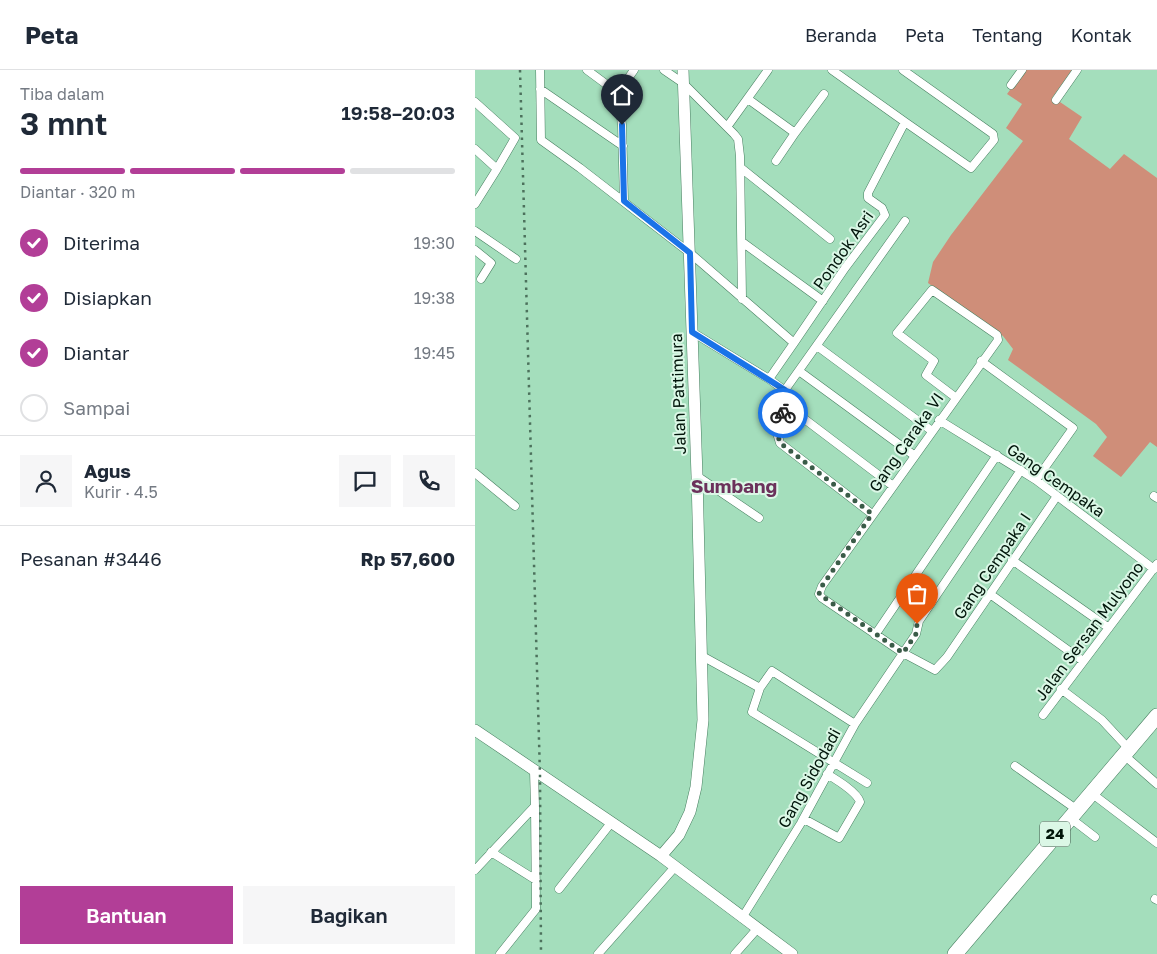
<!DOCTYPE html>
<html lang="id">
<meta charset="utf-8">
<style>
body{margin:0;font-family:"Golos Text",sans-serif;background:#f6f6f7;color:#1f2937;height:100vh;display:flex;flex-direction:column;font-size:19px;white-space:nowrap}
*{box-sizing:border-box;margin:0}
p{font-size:16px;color:#747a83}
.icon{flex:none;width:28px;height:28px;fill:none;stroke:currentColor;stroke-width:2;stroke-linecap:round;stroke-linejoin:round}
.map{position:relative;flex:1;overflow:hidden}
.sheet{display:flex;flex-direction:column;background:#fff;width:475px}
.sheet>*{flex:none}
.pin{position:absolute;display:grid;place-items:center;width:42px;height:42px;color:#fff;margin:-51px -21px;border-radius:50% 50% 50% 0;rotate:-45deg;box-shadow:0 0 5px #0007}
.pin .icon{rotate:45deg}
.courier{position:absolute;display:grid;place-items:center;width:50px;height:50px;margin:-25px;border:4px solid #1a73e8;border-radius:50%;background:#fff;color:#222;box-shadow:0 1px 6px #0007}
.summary em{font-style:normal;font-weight:600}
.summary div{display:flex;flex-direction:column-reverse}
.summary{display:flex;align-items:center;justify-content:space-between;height:85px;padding:0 20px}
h1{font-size:32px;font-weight:600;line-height:38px}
.bar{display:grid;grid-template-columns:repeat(4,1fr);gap:8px 5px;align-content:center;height:60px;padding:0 20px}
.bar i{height:6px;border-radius:4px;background:#e0e1e3}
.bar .on{background:#b23e97}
.bar p{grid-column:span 4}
.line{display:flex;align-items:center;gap:12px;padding:0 20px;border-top:1px solid #e0e1e3}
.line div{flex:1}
.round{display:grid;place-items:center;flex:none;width:52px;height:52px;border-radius:0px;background:#f6f6f7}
ol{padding:0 20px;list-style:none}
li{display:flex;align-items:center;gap:15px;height:55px}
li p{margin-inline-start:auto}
li .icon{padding:5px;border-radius:50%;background:#b23e97;color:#fff;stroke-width:4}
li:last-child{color:#747a83}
li i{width:28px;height:28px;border:2px solid #e0e1e3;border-radius:50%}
.button{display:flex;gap:10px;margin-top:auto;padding:10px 20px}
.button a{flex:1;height:58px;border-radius:0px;background:#b23e97;color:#fff;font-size:20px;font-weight:600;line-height:58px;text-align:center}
.button a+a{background:#f6f6f7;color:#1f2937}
header{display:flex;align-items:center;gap:30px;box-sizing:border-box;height:70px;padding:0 25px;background:#fff;border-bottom:1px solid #e0e1e3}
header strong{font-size:24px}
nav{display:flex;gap:28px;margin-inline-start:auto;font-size:18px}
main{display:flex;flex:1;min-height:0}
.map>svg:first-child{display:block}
</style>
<header>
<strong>Peta</strong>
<nav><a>Beranda</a><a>Peta</a><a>Tentang</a><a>Kontak</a></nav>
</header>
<main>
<section class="sheet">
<div class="summary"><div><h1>3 mnt</h1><p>Tiba dalam</p></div><em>19:58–20:03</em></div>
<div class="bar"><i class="on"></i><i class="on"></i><i class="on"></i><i></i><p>Diantar · 320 m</p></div>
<ol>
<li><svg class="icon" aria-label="check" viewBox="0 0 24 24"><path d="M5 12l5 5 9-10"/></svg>Diterima<p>19:30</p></li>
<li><svg class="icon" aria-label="check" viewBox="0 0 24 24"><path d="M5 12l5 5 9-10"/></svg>Disiapkan<p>19:38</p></li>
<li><svg class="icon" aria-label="check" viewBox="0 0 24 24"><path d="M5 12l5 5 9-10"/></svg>Diantar<p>19:45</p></li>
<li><i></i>Sampai</li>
</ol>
<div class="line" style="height:90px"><a class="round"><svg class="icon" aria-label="person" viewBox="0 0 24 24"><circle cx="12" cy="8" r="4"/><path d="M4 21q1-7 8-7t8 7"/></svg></a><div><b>Agus</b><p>Kurir · 4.5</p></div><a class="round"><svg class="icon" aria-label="chat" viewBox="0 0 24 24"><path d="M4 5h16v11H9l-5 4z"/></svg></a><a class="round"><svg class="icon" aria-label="phone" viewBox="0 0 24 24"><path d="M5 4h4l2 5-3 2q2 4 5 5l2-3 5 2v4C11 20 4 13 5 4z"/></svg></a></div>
<div class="line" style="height:65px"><div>Pesanan #3446</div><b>Rp 57,600</b></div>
<div class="button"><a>Bantuan</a><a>Bagikan</a></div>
</section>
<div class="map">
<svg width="682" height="884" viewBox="0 0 682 884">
<rect width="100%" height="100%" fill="#a4debc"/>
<!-- green -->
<path fill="#cf8e79" d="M550,0H597L577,28L578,31L585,32L607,47L594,69L635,99L649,84L682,108V377L675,372L646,407L618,386L632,367L621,354L533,290L538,279L528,266L453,213L458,192L476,165L548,71L531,58L547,34L532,24Z"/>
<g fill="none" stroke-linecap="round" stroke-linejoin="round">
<defs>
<path id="street" d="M65,0L66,70L105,98L215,183L319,273L294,309L217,262
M112,0L143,23
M189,0L208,13L259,64L263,69L265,86L267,229
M357,0L430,52
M536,15L547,0
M65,19L148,76
M273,29L320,63L349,24
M581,30L602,0
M0,32L40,68L22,99L0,79
M252,57L293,0
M301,91L320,63
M266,98L355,169
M149,131L147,55L143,23L159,0
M0,134L22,99
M0,161L41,189
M267,172L348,231
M0,180L16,193L6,209
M319,273L370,198L410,145L407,138L393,128V123L430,52L496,98L519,70L518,64L428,0
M342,276L457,361
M506,291L598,358L561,410
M324,301L440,386
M294,309L313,323L314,327L302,363L305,373L397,444
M310,320L430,151
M480,327L451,305L459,291L422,263L457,220L522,265L523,270L347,516L344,524L347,528L428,583L460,600L472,587L582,426
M311,335L418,416
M464,350L561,410L679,499
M0,403L40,436
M222,406L284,448
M679,426L682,428
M537,490L634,558
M515,524L608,591
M400,565L522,385
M227,586L285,618L277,642L392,713
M285,618L297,601L380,654
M586,619L627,650L654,679
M568,645L682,494
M649,685L682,714
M540,696L601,739
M615,722L682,773
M594,747L620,767
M329,749L364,768L385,732C382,722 362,710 352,704
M16,782L61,810
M0,800L60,736L59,701
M84,819L136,753
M680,829L682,830
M267,848L326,753L380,654L441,564L444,551L546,400
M25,884L61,839L60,736
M123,884L199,798
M260,884L282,859"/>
<path id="secondary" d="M0,660L186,786L317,884
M186,786L204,765L215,742L221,717L228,650L222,406L208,0"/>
<path id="highway" d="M480,884L682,646"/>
</defs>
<!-- street casing -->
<use href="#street" stroke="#477f60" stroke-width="9"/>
<!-- secondary casing -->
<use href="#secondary" stroke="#477f60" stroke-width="12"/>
<!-- highway casing -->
<use href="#highway" stroke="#477f60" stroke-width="16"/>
<!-- street -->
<use href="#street" stroke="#fff" stroke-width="8"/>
<!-- secondary -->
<use href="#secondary" stroke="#fff" stroke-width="11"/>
<!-- highway -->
<use href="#highway" stroke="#fff" stroke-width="15"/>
<!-- rail -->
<path stroke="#4c715c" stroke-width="2.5" stroke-dasharray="2.5 5" stroke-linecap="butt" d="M45,0L65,705L66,884"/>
</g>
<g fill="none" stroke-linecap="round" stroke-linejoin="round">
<!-- done -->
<path stroke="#3a5b48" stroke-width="5" stroke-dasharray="0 9" d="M308,343L302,362L305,373L397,444L347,516L344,524L428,583L441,564L442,554"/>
<!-- route -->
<path stroke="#1a73e8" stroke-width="6" d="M147,55L149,131L215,183L217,262L310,320L314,327L308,343"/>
</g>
<g text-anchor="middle" stroke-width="4" stroke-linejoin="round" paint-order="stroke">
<!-- shield labels -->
<rect fill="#dbf7e6" stroke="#42594c" stroke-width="1" x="565" y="751.5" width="30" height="25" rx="4"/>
<g font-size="15" font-weight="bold" fill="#01150a">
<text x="580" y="769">24</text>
</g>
<!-- street labels -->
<g font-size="16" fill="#01150a" stroke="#dbf7e6">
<text transform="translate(368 180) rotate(-55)" y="6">Pondok Asri</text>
<text transform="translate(203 324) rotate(-92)" y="6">Jalan Pattimura</text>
<text transform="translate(431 372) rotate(-55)" y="6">Gang Caraka VI</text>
<text transform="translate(581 410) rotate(35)" y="6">Gang Cempaka</text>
<text transform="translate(517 496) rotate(-56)" y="6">Gang Cempaka I</text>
<text transform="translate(614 561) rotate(-53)" y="6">Jalan Sersan Mulyono</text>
<text transform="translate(334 708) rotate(-61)" y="6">Gang Sidodadi</text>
</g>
<!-- quarter labels -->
<g font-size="19" font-weight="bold" fill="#6b315b" stroke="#dbf7e6">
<text x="259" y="423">Sumbang</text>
</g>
</g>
</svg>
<div class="pin" style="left:442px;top:554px;background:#ea580c"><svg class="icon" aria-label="bag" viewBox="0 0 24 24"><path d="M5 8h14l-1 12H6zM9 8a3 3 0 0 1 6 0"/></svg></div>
<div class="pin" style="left:147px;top:55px;background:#1f2937"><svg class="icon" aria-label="home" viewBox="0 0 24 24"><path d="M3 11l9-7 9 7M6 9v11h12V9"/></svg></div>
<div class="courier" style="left:308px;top:343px"><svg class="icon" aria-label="bike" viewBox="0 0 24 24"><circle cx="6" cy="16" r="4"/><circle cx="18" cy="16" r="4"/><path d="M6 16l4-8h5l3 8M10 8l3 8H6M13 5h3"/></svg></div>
</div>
</main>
